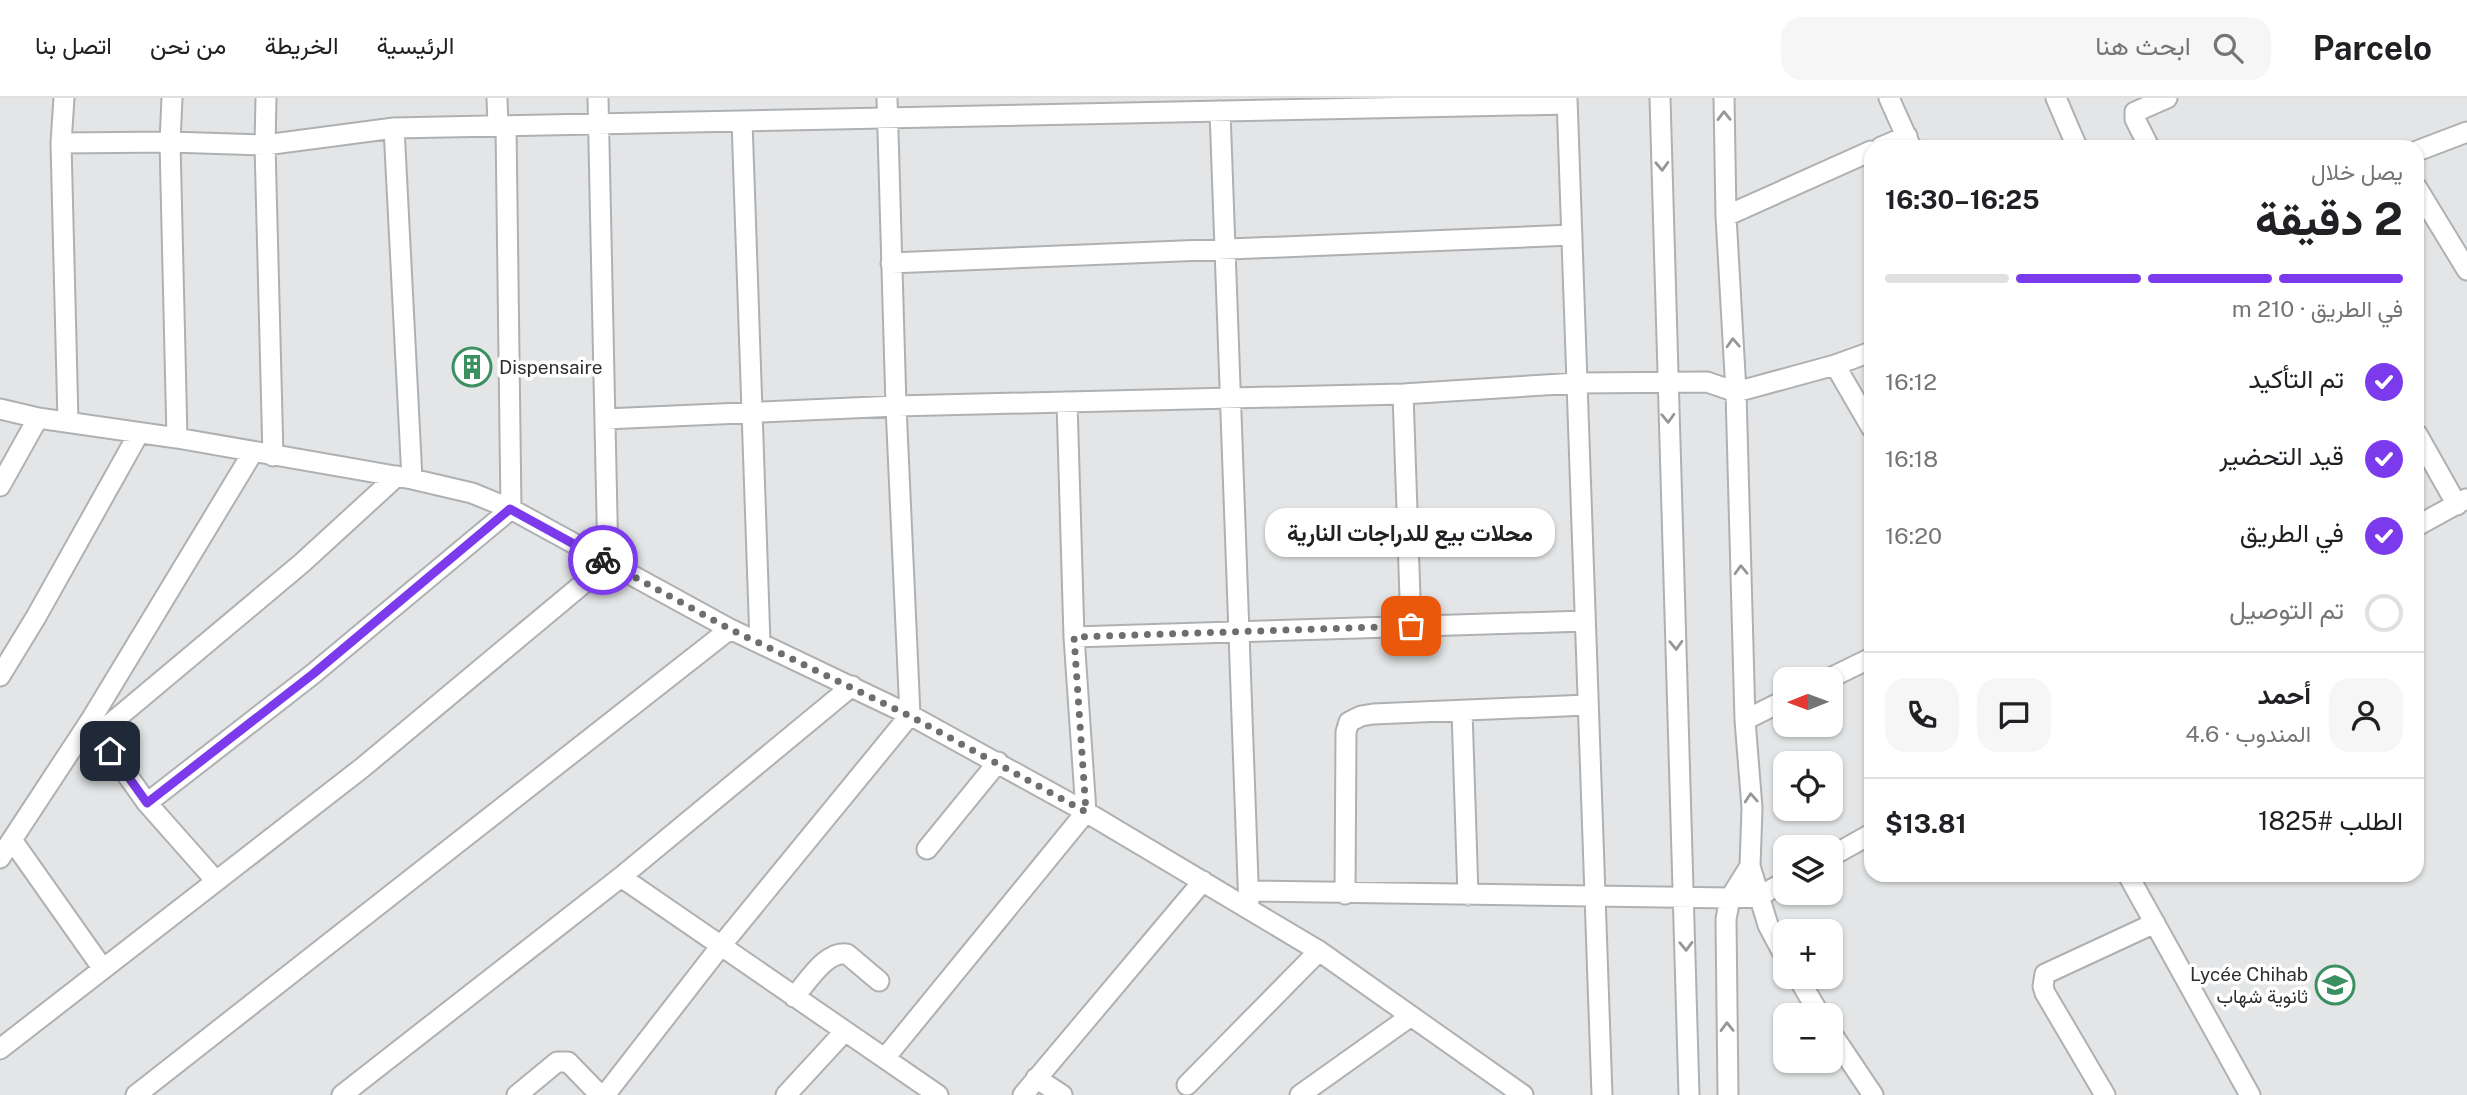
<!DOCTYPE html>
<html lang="ar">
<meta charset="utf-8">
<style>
body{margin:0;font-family:"Public Sans",Vazirmatn,sans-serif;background:#f6f6f6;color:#202124;direction:rtl;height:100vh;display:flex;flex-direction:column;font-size:26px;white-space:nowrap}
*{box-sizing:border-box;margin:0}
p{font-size:23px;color:#757577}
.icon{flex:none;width:38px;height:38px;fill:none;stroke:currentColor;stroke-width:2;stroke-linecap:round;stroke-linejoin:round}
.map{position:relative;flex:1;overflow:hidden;direction:ltr}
.details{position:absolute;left:1864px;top:42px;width:560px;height:742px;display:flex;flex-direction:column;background:#fff;border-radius:21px;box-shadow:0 2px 5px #0004;direction:rtl}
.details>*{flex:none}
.needle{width:46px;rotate:269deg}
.controls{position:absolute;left:1773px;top:569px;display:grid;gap:14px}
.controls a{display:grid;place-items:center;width:70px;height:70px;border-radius:14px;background:#fff;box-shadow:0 2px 5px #0004;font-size:35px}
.pin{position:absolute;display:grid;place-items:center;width:60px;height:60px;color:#fff;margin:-30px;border-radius:14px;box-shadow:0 4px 10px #0006}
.courier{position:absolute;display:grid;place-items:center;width:70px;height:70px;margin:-35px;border:5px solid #7c3aed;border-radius:50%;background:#fff;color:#222;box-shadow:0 2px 9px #0007}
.bubble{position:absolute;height:49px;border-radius:21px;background:#fff;box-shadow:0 2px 5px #0004;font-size:23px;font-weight:700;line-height:49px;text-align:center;direction:rtl}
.head em{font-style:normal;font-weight:700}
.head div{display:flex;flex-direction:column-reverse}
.head{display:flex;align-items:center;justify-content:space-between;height:119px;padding:0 21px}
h1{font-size:46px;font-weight:700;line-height:52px}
.bar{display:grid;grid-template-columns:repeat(4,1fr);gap:10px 7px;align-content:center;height:84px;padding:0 21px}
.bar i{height:9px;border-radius:5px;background:#e0e0e0}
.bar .current{background:#7c3aed}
.bar p{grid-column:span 4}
.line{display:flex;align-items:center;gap:18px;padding:0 21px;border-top:2px solid #e0e0e0}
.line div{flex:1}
.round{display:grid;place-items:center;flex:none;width:74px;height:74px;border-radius:21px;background:#f6f6f6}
ol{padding:0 21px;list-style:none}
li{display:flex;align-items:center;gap:21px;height:77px}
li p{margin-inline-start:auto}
li .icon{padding:7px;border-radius:50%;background:#7c3aed;color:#fff;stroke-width:4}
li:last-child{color:#757577}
li i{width:38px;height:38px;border:4px solid #e0e0e0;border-radius:50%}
header{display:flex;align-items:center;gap:42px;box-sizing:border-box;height:98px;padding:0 35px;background:#fff;border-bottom:2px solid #e0e0e0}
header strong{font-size:33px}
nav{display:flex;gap:38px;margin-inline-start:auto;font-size:24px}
.search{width:490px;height:63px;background:#f6f6f6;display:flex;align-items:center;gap:18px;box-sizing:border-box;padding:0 24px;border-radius:21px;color:#757577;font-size:26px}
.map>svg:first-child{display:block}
</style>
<header>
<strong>Parcelo</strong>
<div class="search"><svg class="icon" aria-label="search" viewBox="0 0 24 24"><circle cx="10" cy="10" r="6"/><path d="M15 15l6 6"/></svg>ابحث هنا</div>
<nav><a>الرئيسية</a><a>الخريطة</a><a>من نحن</a><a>اتصل بنا</a></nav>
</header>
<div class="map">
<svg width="2467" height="997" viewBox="0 0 2467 997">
<rect width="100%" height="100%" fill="#e3e5e6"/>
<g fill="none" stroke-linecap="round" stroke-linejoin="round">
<defs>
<path id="minor" d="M64,0L61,45L68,323
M172,0L170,44L177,340
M266,0L265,47L273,358
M497,0L498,28
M1567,0L1602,997
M1660,0L1689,997
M1724,0L1726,118L1736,294L1745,622L1752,710L1750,768L1768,827L1785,859
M1889,0L1911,49
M2056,0L2077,49
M1220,13L1249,811
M742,23L760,545
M394,30L412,381
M61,45L170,44L265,47L394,30L1567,6
M1881,49L1907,38
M2149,49L2135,21V14L2167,0
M2417,53L2467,34
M2417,90L2467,172
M1726,118L1871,53
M891,165L1572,137
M1835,267L1871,329
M1403,296L1411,528
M0,311L38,320L177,340L412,381L472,395L511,411L730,531L910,617L1086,714L1319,853L1523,997
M605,321L896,308L1403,296L1577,285L1707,284L1736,294L1835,267L1871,254
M2417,336L2457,407
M0,388L38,320
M2417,428L2466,401
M1074,539L1585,523
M0,578L36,519L139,335
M1828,581L1871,560
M1462,613L1468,797
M1745,622L1785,602
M93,624L98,636L147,705L216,783
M98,636L302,465L397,378
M147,705L313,576L511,411L506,28
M12,742L103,871
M927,751L998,664
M1830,759L1871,736
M0,760L92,620L253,354
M2128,777L2250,997
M621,779L938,997
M1250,793L1730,800L1759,798L1785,784
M1345,796L1346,634L1349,624L1361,618L1373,616L1587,607
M1797,878L1820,917
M794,899C807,885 826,852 847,856L879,883
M1830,933L1873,997
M0,951L362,670L608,465L598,0
M885,960L1086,714L1074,539L1067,304
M1036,980L1062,997
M1187,987L1319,853
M136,997L730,531
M342,997L621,779L852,588
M517,997L557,964H568L600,997
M605,997L720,849L910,617L896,308L887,0
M786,997L845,933
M1023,997L1203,783
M1300,997L1411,918
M1728,997L1726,821L1730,800L1750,768
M2105,997L2045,895L2043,888L2045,876L2155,825"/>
</defs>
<!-- minor casing -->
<use href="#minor" stroke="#afb0b2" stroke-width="23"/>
<!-- minor -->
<use href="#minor" stroke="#fff" stroke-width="19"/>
</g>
<!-- one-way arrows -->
<defs><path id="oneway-chevron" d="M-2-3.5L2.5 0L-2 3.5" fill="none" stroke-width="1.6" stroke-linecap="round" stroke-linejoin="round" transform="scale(1.75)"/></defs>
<g stroke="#969696">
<use href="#oneway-chevron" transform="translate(1724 18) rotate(-91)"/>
<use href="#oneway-chevron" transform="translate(1662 68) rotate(88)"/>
<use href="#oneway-chevron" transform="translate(1733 245) rotate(-93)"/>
<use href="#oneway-chevron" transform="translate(1668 320) rotate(88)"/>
<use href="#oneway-chevron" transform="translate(1741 472) rotate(-92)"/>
<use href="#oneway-chevron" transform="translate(1676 547) rotate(88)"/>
<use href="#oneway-chevron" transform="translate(1751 700) rotate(-94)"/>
<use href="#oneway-chevron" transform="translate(1686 848) rotate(89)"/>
<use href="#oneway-chevron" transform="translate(1727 929) rotate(-91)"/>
</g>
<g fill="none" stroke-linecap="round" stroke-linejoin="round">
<!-- done -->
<path stroke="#6d6e6e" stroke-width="7" stroke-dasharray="0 12.6" d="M603,462L730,531L910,618L1086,714L1074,539L1411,528"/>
<!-- route -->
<path stroke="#7c3aed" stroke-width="9" d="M110,653L147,705L313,576L510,411L603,462"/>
</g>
<!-- icons -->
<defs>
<symbol id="building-ring" viewBox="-11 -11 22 22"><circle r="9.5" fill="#fff" stroke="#3b9062" stroke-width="1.5"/><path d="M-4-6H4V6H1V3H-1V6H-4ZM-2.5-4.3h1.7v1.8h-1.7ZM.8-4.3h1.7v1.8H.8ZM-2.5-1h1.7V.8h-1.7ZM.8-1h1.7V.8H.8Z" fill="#3b9062"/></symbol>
<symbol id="school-ring" viewBox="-11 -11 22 22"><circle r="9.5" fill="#fff" stroke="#3b9062" stroke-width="1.5"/><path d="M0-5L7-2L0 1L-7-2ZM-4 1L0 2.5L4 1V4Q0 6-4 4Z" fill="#3b9062"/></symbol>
</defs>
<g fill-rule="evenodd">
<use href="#building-ring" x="450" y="247" width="44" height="44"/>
<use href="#school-ring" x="2313" y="865" width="44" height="44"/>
</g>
<g text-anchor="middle" stroke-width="7" stroke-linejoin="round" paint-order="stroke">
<!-- poi labels -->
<g font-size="19" fill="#2d2e2e" stroke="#fff" text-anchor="start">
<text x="499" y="276">Dispensaire</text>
<text x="2308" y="883" text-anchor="end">Lycée Chihab<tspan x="2308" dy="22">ثانوية شهاب</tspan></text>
</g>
</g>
</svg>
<div class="controls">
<a><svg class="needle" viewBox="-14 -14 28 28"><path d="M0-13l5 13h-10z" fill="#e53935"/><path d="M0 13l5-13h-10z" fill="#757577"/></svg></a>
<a><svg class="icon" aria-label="locate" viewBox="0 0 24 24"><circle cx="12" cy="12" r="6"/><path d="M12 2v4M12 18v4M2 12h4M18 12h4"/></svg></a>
<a><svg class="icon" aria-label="layers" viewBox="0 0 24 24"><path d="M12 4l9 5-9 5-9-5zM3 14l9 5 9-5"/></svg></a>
<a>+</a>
<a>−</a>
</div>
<div class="pin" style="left:1411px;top:528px;background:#ea580c"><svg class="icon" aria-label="bag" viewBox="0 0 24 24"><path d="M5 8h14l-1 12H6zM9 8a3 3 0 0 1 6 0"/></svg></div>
<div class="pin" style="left:110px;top:653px;background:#1f2937"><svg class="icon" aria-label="home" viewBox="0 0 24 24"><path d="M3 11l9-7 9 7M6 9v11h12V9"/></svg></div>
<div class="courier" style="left:603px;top:462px"><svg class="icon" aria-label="bike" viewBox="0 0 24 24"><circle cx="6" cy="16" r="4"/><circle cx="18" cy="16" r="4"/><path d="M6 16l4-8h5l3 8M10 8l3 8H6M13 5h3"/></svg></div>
<div class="bubble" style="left:1265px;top:410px;width:290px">محلات بيع للدراجات النارية</div>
<section class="details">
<div class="head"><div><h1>2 دقيقة</h1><p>يصل خلال</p></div><em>16:25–16:30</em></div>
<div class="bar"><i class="current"></i><i class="current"></i><i class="current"></i><i></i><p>في الطريق · 210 m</p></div>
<ol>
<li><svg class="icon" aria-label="check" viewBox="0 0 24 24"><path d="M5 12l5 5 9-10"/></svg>تم التأكيد<p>16:12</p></li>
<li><svg class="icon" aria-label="check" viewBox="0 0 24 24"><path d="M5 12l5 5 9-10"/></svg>قيد التحضير<p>16:18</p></li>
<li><svg class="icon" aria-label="check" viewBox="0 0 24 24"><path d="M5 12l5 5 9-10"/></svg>في الطريق<p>16:20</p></li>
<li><i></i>تم التوصيل</li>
</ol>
<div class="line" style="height:126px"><a class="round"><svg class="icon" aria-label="person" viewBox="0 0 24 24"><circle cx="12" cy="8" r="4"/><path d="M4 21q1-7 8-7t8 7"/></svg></a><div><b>أحمد</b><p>المندوب · 4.6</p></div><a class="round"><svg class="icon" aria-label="chat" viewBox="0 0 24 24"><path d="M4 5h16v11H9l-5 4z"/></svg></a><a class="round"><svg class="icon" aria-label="phone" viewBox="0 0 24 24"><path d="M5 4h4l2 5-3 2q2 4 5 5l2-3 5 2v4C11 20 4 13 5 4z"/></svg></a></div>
<div class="line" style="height:91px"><div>الطلب #1825</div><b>$13.81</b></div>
</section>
</div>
